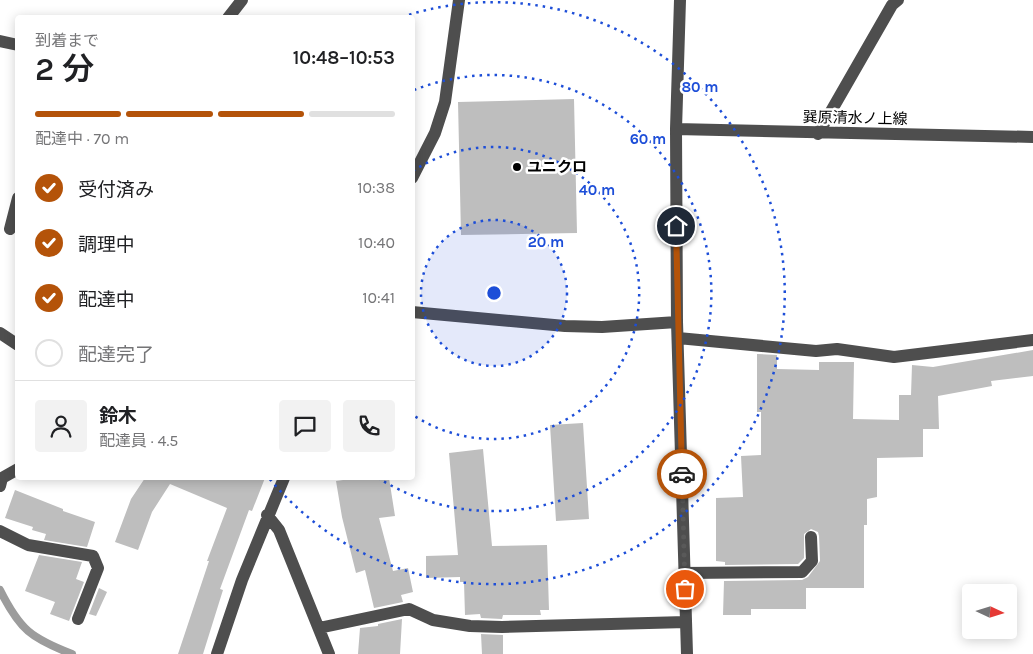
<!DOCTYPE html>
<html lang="ja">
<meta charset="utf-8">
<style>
body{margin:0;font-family:Karla,"Noto Sans JP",sans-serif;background:#f2f2f2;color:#202124;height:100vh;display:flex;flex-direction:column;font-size:19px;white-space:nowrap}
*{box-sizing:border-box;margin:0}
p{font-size:16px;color:#757577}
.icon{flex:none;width:28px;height:28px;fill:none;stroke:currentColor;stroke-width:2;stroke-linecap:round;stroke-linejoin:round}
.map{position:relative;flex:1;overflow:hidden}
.drawer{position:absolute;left:15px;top:15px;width:400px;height:465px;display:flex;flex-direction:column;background:#fff;border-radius:5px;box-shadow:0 2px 12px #0003}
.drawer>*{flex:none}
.needle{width:32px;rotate:94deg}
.fabs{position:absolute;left:962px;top:584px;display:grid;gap:10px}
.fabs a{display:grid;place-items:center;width:55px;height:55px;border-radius:5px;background:#fff;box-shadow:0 2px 12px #0003;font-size:25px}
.pin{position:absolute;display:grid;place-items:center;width:42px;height:42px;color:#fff;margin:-21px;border:2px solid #fff;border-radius:50%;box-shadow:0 1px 5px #0007}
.courier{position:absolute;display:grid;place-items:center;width:50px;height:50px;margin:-25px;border:4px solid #b45309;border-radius:50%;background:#fff;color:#222;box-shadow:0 1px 6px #0007}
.overview em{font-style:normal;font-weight:600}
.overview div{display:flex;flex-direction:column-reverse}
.overview{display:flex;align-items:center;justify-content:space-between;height:85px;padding:0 20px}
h1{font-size:32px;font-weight:600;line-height:38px}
.bar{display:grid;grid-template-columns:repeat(4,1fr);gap:8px 5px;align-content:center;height:60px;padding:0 20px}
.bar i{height:6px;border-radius:4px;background:#e0e0e0}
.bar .on{background:#b45309}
.bar p{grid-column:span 4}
.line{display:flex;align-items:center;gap:12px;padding:0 20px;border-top:1px solid #e0e0e0}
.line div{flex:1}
.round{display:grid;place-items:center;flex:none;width:52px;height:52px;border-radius:5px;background:#f2f2f2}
ol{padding:0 20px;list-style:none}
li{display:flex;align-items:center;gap:15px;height:55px}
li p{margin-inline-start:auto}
li .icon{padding:5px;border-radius:50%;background:#b45309;color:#fff;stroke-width:4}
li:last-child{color:#757577}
li i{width:28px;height:28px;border:2px solid #e0e0e0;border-radius:50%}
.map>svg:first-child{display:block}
</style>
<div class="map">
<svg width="1033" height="654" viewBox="0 0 1033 654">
<rect width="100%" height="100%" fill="#fff"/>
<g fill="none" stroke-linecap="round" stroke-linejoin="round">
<!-- stream -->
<path stroke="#9c9c9c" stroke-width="8" d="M0,590C20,630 31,638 72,654"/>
</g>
<!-- building -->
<path fill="#bebebe" d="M574,99L577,233L461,235L458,102Z
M1033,350V376L991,381L992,386L938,396L939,429H923V457L877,458V497L867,499V525H864V588H806V609H751V615H723L724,581L802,580L808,577L820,561L819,536L818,532L811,529L804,534V558L798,564L725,565V562L716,561V498L743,497L741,456L761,455V412H757V354L777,355V369L819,370V362H854L853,419L899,420V395H911L912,365L933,367Z
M583,423L589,519L556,521L550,425Z
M483,449L492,546L547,545L549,610H540L541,615H503L502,619L481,618L480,614L465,615L464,582H460V577L426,578V556L458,555L449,453Z
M145,478H265L252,511L249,510L220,589L223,590L203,654H178L209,561H207L227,508L170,484L152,512L138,550L115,542L131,499Z
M357,478H389L395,516L379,518L393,571L408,568L413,592L401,595L403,602L374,608L365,570L356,573L342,517L336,481Z
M15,490L63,509V511L95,522L87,547L44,540L46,534L32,530L33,527L5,518Z
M39,555L82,562L76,579L84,582L69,621L50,614L55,602L25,591Z
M99,588L107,592L96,616L89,614Z
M402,619L400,654H358L360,628L378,626V624Z
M481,634L503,635V654H482Z"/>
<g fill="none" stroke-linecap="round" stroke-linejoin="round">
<!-- minor -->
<path stroke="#4e4e4e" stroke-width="12" d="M680,0L676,129L677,322L687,654
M228,18L242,0
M0,41L18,45
M676,129L1033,137
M818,134L892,5L898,0
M412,178L435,133L445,102L459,0
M10,229L18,198
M412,312L565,326L602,327L677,322
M0,333L18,345
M678,338L816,351L837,349L894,357L1033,340
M0,486L2,478L18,469
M267,515L279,530L329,654
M0,531L28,545L93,556L98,568L78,619
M685,573L802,572L812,561L811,537
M319,628L409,609L433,620L470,626L502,627L686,622
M217,654L242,580L284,478"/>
</g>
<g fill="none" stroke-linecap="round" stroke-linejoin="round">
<!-- done -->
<path stroke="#595959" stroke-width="5" stroke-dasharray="0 9" d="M682,474L685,589"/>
<!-- route -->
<path stroke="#b45309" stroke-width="6" d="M676,226L682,474"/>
</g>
<!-- distance rings -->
<circle cx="494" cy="293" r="73" fill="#1d4ed8" fill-opacity=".12"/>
<g fill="none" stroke="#1d4ed8" stroke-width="2.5" stroke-dasharray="2.5 5">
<circle cx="494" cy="293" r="73"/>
<path d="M413 171A146 146 0 1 1 413 415"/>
<path d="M414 90A218 218 0 1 1 378 478"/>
<path d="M402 17A291 291 0 1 1 269 478"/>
</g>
<!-- markers -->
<circle fill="#000" stroke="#fff" stroke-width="2" cx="517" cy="167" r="5"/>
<g text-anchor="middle" stroke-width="5" stroke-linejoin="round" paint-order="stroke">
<!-- street labels -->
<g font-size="15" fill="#000" stroke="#fff">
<text transform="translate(855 118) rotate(1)" y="5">巽原清水ノ上線</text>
</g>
<!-- poi labels -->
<g font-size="15" font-weight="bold" fill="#000" stroke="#fff" text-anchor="start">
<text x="527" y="172">ユニクロ</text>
</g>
</g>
<circle cx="494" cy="293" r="8" fill="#1d4ed8" stroke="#fff" stroke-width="2.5"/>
<g font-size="15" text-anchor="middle" font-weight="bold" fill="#1d4ed8" stroke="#fff" stroke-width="5" stroke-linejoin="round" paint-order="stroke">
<text x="700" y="92">80 m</text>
<text x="648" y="144">60 m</text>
<text x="597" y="195">40 m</text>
<text x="546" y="247">20 m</text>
</g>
</svg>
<div class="fabs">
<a><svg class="needle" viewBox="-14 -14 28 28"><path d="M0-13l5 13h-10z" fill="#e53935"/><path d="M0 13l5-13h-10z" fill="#757577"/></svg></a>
</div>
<div class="pin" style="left:685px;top:589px;background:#ea580c"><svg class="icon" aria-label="bag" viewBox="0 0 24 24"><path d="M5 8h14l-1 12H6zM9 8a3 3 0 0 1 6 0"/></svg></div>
<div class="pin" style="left:676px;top:226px;background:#1f2937"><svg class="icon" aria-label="home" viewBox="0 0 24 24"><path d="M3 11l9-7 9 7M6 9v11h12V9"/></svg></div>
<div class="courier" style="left:682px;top:474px"><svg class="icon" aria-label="car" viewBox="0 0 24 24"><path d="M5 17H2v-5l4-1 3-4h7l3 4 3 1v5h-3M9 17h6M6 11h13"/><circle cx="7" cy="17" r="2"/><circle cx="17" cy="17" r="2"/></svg></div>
<section class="drawer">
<div class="overview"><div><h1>2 分</h1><p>到着まで</p></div><em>10:48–10:53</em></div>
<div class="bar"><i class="on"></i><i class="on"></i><i class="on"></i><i></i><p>配達中 · 70 m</p></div>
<ol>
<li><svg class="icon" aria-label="check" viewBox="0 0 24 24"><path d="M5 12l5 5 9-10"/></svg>受付済み<p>10:38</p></li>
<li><svg class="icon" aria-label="check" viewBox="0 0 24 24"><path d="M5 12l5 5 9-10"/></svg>調理中<p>10:40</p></li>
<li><svg class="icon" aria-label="check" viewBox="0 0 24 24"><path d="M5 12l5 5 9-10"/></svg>配達中<p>10:41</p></li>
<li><i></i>配達完了</li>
</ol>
<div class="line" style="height:90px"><a class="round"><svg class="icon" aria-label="person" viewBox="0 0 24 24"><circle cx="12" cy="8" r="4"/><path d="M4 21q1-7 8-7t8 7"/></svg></a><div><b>鈴木</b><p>配達員 · 4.5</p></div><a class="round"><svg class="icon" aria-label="chat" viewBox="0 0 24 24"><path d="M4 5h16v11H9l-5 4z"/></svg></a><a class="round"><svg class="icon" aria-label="phone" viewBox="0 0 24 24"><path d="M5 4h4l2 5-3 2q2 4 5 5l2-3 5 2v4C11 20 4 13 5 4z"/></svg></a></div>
</section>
</div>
